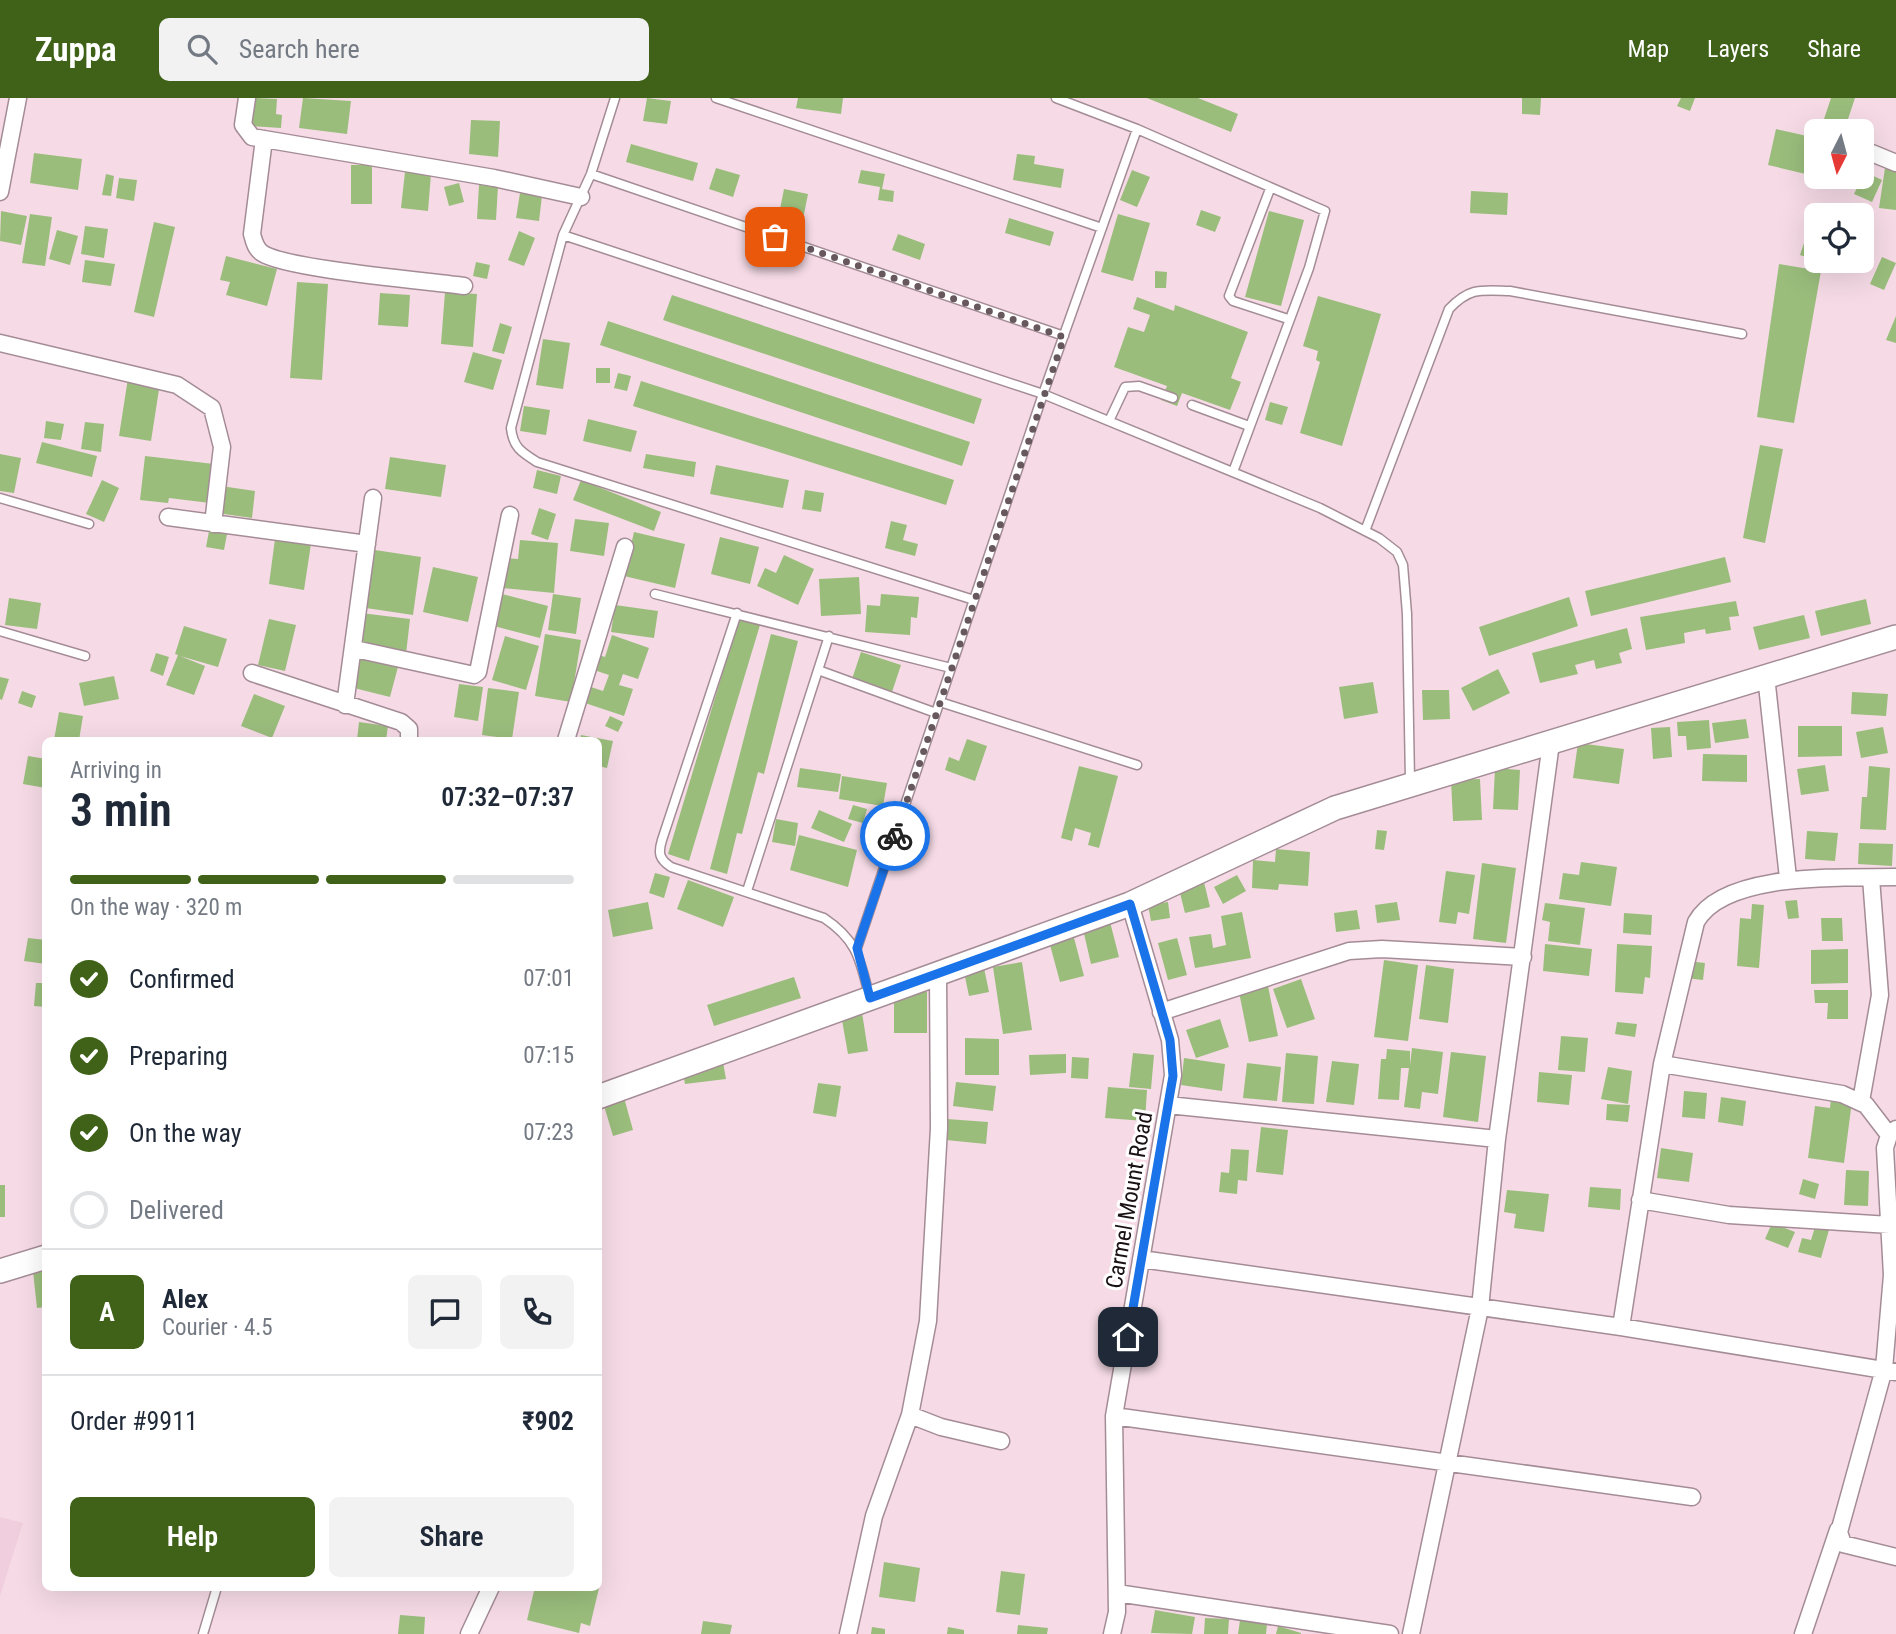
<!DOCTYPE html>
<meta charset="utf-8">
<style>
body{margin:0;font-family:"Roboto Condensed",sans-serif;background:#f2f2f3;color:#1f2937;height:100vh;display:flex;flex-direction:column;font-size:26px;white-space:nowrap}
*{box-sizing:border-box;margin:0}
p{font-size:23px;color:#747a83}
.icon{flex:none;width:38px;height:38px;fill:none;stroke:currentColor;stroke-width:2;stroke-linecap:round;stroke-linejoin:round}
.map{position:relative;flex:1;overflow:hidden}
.panel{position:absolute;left:42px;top:639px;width:560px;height:854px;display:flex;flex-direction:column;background:#fff;border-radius:10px;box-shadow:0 7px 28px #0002}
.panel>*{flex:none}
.needle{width:46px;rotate:186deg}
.fabs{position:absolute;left:1804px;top:21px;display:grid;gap:14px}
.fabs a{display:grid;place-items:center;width:70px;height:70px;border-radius:10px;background:#fff;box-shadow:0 7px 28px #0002;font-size:35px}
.pin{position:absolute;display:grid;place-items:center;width:60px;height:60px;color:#fff;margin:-30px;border-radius:14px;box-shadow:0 4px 10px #0006}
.courier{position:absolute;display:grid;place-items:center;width:70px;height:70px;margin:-35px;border:5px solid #1a73e8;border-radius:50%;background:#fff;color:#222;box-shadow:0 2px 9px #0007}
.overview em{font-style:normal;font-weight:600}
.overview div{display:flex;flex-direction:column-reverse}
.overview{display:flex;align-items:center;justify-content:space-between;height:119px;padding:0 28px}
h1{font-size:46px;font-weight:600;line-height:52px}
.bar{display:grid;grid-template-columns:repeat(4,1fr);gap:10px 7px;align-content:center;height:84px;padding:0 28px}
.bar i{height:9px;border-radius:5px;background:#e0e1e3}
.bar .on{background:#3f6118}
.bar p{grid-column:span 4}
.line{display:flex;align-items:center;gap:18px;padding:0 28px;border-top:2px solid #e0e1e3}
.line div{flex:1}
.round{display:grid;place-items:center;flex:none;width:74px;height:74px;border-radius:10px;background:#f2f2f3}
ol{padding:0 28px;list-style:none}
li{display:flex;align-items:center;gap:21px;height:77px}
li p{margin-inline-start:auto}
li .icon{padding:7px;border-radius:50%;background:#3f6118;color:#fff;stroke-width:4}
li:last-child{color:#747a83}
li i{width:38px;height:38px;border:4px solid #e0e1e3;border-radius:50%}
.cta{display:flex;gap:14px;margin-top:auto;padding:14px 28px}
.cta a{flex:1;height:80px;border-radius:10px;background:#3f6118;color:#fff;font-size:28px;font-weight:600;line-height:80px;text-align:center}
.cta a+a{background:#f2f2f3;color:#1f2937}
header{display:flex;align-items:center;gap:42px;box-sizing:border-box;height:98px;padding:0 35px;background:#3f6118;color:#fff}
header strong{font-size:33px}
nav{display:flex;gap:38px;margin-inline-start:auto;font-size:24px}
.search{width:490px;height:63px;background:#f2f2f3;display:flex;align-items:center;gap:18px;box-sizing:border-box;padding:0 24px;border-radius:10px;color:#747a83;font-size:26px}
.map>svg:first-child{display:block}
</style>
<header>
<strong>Zuppa</strong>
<div class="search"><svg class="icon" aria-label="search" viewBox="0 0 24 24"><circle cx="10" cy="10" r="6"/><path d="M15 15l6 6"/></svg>Search here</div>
<nav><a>Map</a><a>Layers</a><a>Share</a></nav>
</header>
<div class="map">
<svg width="1896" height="1536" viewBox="0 0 1896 1536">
<rect width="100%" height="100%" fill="#f6dbe6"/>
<!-- built -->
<path fill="#f0cedd" d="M0,1419L23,1425L0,1498Z"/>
<!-- building -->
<path fill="#9abd7c" d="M251,0L277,1L276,16L282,17L281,30L249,28Z
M303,0L351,3L347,36L299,30Z
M647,0L671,3L667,26L643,23Z
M798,0H843L841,16L796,10Z
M1147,0H1198L1238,16L1231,34Z
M1522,0H1541L1540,17L1522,16Z
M1681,0H1695L1690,13L1677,8Z
M1831,0H1855L1844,33L1821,30Z
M471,22L500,23L498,59L469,56Z
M1776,31L1816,40L1810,77L1768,67Z
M631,46L698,65L693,83L626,64Z
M34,55L82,61L78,92L30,85Z
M1017,56L1035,58L1034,66L1064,71L1061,90L1013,82Z
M351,67H372V106H351Z
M716,70L740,77L733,99L709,91Z
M1885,70L1896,72V112L1879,110Z
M861,72L885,76L882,91L894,93L893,104L878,102L880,89L858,85Z
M1132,72L1150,79L1137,109L1120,102Z
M405,74L431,76L428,113L401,110Z
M1865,74L1882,82L1872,104L1854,96Z
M106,76L114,78L111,98L102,97Z
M119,80L137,82L134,103L116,100Z
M459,85L464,104L449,108L444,89Z
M479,87L498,88L496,122L477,121Z
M784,91L808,96L803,121L779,116Z
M1471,93L1508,95L1507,117L1470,115Z
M520,95L542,98L539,123L516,120Z
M1201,112L1221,119L1215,134L1196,127Z
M1,113L27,118L21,147L0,143Z
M1269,113L1304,122L1281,208L1245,199Z
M30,116L52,119L45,168L22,165Z
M1118,116L1150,125L1133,183L1101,174Z
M1009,120L1054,134L1050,148L1005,135Z
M154,124L175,129L154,219L134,214Z
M1810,127L1816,129V162L1800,157Z
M85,128L108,131L104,160L81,156Z
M57,132L78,138L70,167L49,161Z
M519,133L535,140L524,168L508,162Z
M898,136L925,146L920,162L892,152Z
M226,158L277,171L267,208L226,197L230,184L220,182Z
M1882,159L1896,165L1884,192L1870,186Z
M85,162L115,166L111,188L82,184Z
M476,164L490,167L487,181L473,178Z
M1779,166L1821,173L1794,325L1757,319Z
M1155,173L1167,174L1166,190H1155Z
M297,184L328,186L322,282L290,280Z
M445,194L477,196L473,249L441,246Z
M380,195L410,197L408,229L378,227Z
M672,197L982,301L974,326L663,222Z
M1318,198L1381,216L1342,348L1300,335L1320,264L1316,262L1318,253L1303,248Z
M1137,199L1174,213L1175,207L1248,234L1231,280L1241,284L1230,312L1182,295L1177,308L1161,302L1167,288L1114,269L1128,229L1144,234L1150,217L1133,211Z
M1896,218V245L1886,242Z
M608,223L970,344L962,368L600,247Z
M500,225L512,229L504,256L492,253Z
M543,241L570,245L563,291L536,287Z
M473,254L502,262L493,292L464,284Z
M596,270H610V285H596Z
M618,275L631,278L627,293L614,290Z
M128,280L160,285L151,343L119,338Z
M641,283L954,382L946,407L633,308Z
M1270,304L1288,309L1282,327L1265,322Z
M524,308L550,312L546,337L520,333Z
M588,321L637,333L631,354L583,343Z
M46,323L64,326L61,342L44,340Z
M85,324L104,326L101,354L81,351Z
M42,344L97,358L92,379L36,365Z
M1760,347L1783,351L1765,445L1743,440Z
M0,356L21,360L14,395L0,393Z
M646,356L696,364L694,379L643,370Z
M145,358L214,366L210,405L169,400L168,405L140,402Z
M390,359L446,367L441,399L385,391Z
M716,367L789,382L783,410L710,396Z
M537,372L561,378L557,396L533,390Z
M102,382L119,390L104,424L86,416Z
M581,382L661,414L654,433L573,402Z
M221,388L255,393L252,420L217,415Z
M805,392L824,395L821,414L802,411Z
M539,410L556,416L548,442L531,436Z
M575,421L609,425L604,458L570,453Z
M891,423L907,427L903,442L918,446L915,458L885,450Z
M210,428L228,431L224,452L206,449Z
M634,434L685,446L675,490L624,478Z
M720,439L759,449L750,486L711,476Z
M275,441L311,446L304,492L269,486Z
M520,442L558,445L554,495L502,490L505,460L518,461Z
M375,452L421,459L413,517L366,510Z
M784,457L814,471L798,507L757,488L765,470L776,475Z
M1725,459L1731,484L1591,518L1585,493Z
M433,469L478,479L468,524L423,514Z
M859,479L861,516L821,518L819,481Z
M502,496L548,508L540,540L494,528Z
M553,496L581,500L576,536L548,532Z
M881,496L919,499L917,520L911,519L910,537L865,534L867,507L880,508Z
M1569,499L1578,528L1489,558L1479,529Z
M9,500L41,505L37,531L5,527Z
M1866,501L1871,526L1821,538L1815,513Z
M1736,503L1739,518L1729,519L1731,532L1706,536L1705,531L1684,535L1685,545L1646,552L1640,519Z
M615,507L658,513L654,540L611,534Z
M361,515L410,521L406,556L357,549Z
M1804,517L1810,540L1759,552L1753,529Z
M739,520L760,527L689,763L668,756Z
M269,521L296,527L285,573L258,567Z
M184,528L227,541L218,569L180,558L205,568L194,597L166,587L178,557L175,556Z
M1627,530L1632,551L1619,555L1622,565L1596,571L1594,562L1575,567L1578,576L1540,585L1532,555Z
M545,536L581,542L571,604L535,598Z
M771,536L798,543L764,676L758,674L742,736L737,735L727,776L710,771Z
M612,537L649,550L638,581L623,576L619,587L633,591L624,618L585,605L591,589L603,593L609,577L591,571L596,556L605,559Z
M505,538L539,548L526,592L492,582Z
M359,554L399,565L390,599L350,589Z
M861,554L901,567L892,594L852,581Z
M156,555L169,559L163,578L150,573Z
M1498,571L1510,595L1473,613L1461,590Z
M114,578L119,601L84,608L79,585Z
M0,579L9,581L2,602L0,601Z
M1373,584L1378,615L1344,621L1339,589Z
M459,586L483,589L478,623L454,619Z
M488,590L519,594L512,641L482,637Z
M1422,592H1449L1450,621L1423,622Z
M22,593L36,598L32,610L18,605Z
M1852,594L1888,596L1886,618L1851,616Z
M254,596L285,608L272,640L241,628Z
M59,614L83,618L79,642H54Z
M610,618L623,624L618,634L605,628Z
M1746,621L1749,640L1715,645L1712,625Z
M1709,622L1711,650L1687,652L1686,638H1678L1677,624Z
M359,624L388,628L386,642H357Z
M1798,628H1842V658L1798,659Z
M1670,629L1672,659L1653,661L1651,630Z
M1883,629L1888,655L1861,660L1856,634Z
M581,637L613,643L607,670L598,668V642H580Z
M967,641L987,648L975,683L945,672L949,659L959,663Z
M1578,645L1624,651L1619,686L1573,680Z
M1703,656L1747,657V684L1702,683Z
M28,658L46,661V690L23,686Z
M1825,667L1829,693L1801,697L1797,671Z
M1079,668L1118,678L1099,750L1088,747L1091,735L1075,730L1072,743L1061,740Z
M1869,668L1890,670L1886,732L1860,731L1862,699H1867Z
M800,670L841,676L838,694L797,689Z
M1495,670L1520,672L1518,712L1493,711Z
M842,678L887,685L883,708L839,701Z
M1480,681L1482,722L1453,723L1451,682Z
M853,707L867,711L863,725L848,721Z
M819,712L852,726L844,744L811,730Z
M776,721L798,725L795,748L772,744Z
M1377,732L1387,733L1384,752L1375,751Z
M1807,733L1838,735L1835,763L1805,761Z
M799,737L857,752L848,789L790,772Z
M1859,745L1893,746L1892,768L1858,766Z
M1276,751L1310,754L1308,788L1279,786L1278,792L1252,790L1253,762L1275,764Z
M1581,764L1617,769L1611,808L1559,801L1563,775L1579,777Z
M1482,765L1516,770L1506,845L1473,841Z
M1446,773L1475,777L1469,816L1458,814L1456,826L1439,824Z
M655,775L670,779L664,800L649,795Z
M1237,777L1246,793L1223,806L1214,789Z
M1203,780L1210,809L1185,815L1178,787Z
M688,782L734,799L723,829L677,811Z
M1797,802L1799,820L1788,821L1785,803Z
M648,804L653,831L613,839L608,812Z
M1168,804L1170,820L1151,823L1148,807Z
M1397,804L1400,822L1377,825L1375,807Z
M1545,805L1585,810L1580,847L1548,843L1550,824L1542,822Z
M1752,806L1764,807L1759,870L1737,868L1740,820L1751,821Z
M1357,812L1360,831L1336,834L1334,815Z
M1242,814L1251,860L1195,870L1189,839L1211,836L1213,850L1226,847L1221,818Z
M1624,815L1652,817L1651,837L1623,835Z
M1109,820L1119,859L1091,866L1082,827Z
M1821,820H1842L1843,843H1822Z
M1073,836L1084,878L1060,884L1049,843Z
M28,840L46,842V866L24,863Z
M1177,840L1187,877L1168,882L1158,845Z
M1545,846L1592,851L1589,878L1543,873Z
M1617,846L1652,848L1650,880L1645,879L1643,896L1615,894Z
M1848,851V885L1811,886V852Z
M1384,862L1418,867L1408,943L1374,939Z
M1687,863L1705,865L1703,882L1685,880Z
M1022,864L1032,932L1003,936L993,869Z
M1426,867L1454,871L1448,925L1419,921Z
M984,870L989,894L969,898L964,874Z
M794,879L801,900L714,928L707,907Z
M1301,881L1315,921L1287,930L1273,891Z
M36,885H46V909L34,908Z
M1268,888L1278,938L1249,944L1239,894Z
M1814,892H1848V921H1827L1828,905H1815Z
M894,894H927V935H894Z
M861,908L868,953L848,956L840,911Z
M1220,921L1229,949L1196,960L1186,932Z
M1617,924L1637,926L1635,939L1615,936Z
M1561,938L1588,940L1585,974L1558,972Z
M965,940L999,941V977H965Z
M1412,950L1443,954L1438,996L1422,994L1420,1011L1404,1009L1409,970H1401L1399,1002L1378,1001L1381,961H1386L1387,951L1410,953V967Z
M1451,954L1486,958L1478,1024L1443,1019Z
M1133,955L1154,957L1151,991L1129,989Z
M1286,955L1318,958L1314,1006L1282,1004Z
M1066,956V975L1030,977L1029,957Z
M1072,959L1089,960L1088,981L1071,980Z
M1184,960L1225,966L1222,993L1181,987Z
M1332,963L1359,966L1354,1007L1326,1004Z
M723,964L726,981L685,986L682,970Z
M1247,965L1281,969L1277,1003L1243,1000Z
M1608,969L1632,973L1628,1006L1601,1001Z
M1539,974L1572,977L1569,1007L1537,1004Z
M956,984L996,988L993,1013L953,1008Z
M818,985L841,988L836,1019L813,1015Z
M1108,989L1147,992L1145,1023L1105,1020Z
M1684,993L1707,995L1705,1021L1682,1019Z
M623,996L633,1032L613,1038L602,1001Z
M1721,999L1746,1003L1743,1028L1718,1024Z
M1831,1000L1852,1003L1844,1065L1808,1060L1815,1008L1830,1010Z
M1607,1006L1630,1007L1628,1024L1606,1022Z
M947,1021L988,1024L986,1046L946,1042Z
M1261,1029L1288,1032L1283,1077L1256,1074Z
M1661,1050L1693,1055L1689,1084L1657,1080Z
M1231,1051L1249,1052L1247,1083L1238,1082L1237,1096L1219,1094L1221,1074L1229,1075Z
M1846,1072L1869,1073L1868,1108L1844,1107Z
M1803,1081L1819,1086L1815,1101L1799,1096Z
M0,1087H5V1119H0Z
M1590,1089L1621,1091L1620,1112L1588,1109Z
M1507,1092L1549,1096L1544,1134L1514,1130L1516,1116L1504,1114Z
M1772,1125L1795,1134L1788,1150L1765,1141Z
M1815,1129L1829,1132L1821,1160L1798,1154L1802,1140L1811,1142Z
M46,1172V1209L37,1210L33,1173Z
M884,1464L920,1470L915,1504L879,1499Z
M1001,1473L1025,1476L1020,1517L996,1514Z
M535,1489L599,1490L590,1528L581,1525L579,1535L527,1522Z
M1155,1512L1195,1519L1192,1536L1151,1535Z
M400,1517L425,1519L424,1536H398Z
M1205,1520L1229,1521L1228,1536H1204Z
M1240,1522L1267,1526L1266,1536H1238Z
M703,1523L732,1527L730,1536H701Z
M1018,1527L1048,1530L1047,1536H1017Z
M1278,1528L1301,1535V1536H1276Z
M872,1529L885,1531V1536H871Z
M948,1529L964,1532V1536H947Z"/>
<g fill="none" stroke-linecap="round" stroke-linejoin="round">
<defs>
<path id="lane" d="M615,0L591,76L563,137L511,330C513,349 521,354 537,364L974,502
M716,0L1102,130
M1056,0L1137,31L1325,113L1309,170L1233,374
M591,76L1064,238
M1270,91L1229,198L1233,203L1288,221
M563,137L1043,296L1320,410L1379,440L1397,454L1403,467L1407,516L1410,683
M1192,307L1249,328
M1109,323L1125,289L1139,288L1173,300
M0,400L89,426
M1365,433L1449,211C1470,189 1481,192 1510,193L1742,236
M655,496L951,570
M737,515L662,742C658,755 659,761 671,769L824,820C857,842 860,861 869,897
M0,533L85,558
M818,572L936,615
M940,604L1137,667
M747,793L829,538
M857,850L1043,296L1137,31
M203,1536L217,1489"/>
<path id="street" d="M247,0L243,27L252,39L258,40L494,80L581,99
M264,41L252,136C254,143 255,150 262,155C285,171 428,183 464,188
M1862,51L1896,65
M0,94L18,0
M0,245L177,287L212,310L222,349L213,426
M168,419L367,446
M355,551L474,577L478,574L510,417
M252,575L401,624L409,631V642
M1766,578L1788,780
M345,607L373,400
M566,642L625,449
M1161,914L1349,853L1382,851L1523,859
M1662,966L1842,996L1866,1007L1889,1037
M1861,1003L1880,897L1871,780
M1168,1007L1497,1041
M1896,1031L1889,1037L1885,1050L1892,1177L1884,1271L1839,1434L1843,1446L1896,1459
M1640,1102L1729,1117L1890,1127
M1141,1161L1621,1229L1896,1274
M1621,1229L1662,966L1696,824C1724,773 1845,780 1896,779
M910,1317L941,1329L1001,1343
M1114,1318L1692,1399
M1117,1495L1390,1536
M469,1536L491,1489
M848,1536L874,1418L910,1317L928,1223L939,1030L938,876
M1112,1536L1117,1514L1114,1318L1173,977L1170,942L1130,806
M1411,1536L1480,1210L1497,1041L1551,645
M1803,1536L1838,1432"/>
<path id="secondary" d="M598,999L1130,806L1335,710L1896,539
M0,1173L46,1159"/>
</defs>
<!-- lane casing -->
<use href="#lane" stroke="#a48c96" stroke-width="11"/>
<!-- street casing -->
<use href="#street" stroke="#a48c96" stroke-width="19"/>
<!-- secondary casing -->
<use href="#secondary" stroke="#a48c96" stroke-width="26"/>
<!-- lane -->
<use href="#lane" stroke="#fff" stroke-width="8"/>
<!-- street -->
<use href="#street" stroke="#fff" stroke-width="16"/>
<!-- secondary -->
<use href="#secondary" stroke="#fff" stroke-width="23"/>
</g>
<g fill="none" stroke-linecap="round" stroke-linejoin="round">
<!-- done -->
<path stroke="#67585e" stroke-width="7" stroke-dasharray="0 12.6" d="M775,139L1064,239L895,738"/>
<!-- route -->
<path stroke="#1a73e8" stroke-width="9" d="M895,738L857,850L870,900L1130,806L1170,942L1173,978L1128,1239"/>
</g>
<g text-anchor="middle" stroke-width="6" stroke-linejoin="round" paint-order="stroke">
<!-- street labels -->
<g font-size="23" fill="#1a1115" stroke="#fff">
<text transform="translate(1129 1102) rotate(-80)" y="8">Carmel Mount Road</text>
</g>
</g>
</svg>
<div class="fabs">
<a><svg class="needle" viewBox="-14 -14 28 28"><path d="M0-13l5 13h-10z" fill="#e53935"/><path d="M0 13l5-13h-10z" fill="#747a83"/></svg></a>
<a><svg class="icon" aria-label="locate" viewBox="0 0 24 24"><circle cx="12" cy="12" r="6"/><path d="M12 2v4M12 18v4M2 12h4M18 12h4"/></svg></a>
</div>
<div class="pin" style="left:775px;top:139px;background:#ea580c"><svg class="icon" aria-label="bag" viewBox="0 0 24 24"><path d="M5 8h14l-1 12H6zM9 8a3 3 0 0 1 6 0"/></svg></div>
<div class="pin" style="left:1128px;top:1239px;background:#1f2937"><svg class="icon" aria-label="home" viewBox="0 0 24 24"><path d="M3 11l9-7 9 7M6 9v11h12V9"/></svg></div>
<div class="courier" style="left:895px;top:738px"><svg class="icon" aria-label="bike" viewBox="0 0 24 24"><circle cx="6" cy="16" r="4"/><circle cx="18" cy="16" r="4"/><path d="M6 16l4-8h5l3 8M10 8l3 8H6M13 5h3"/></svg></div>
<section class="panel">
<div class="overview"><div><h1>3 min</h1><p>Arriving in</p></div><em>07:32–07:37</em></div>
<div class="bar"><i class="on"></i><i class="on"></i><i class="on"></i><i></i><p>On the way · 320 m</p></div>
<ol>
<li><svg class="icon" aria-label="check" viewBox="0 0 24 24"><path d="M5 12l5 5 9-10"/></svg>Confirmed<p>07:01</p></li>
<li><svg class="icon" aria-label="check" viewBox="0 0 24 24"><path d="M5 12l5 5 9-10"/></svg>Preparing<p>07:15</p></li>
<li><svg class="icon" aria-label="check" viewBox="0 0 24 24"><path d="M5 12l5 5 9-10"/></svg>On the way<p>07:23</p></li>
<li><i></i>Delivered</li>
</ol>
<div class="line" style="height:126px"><b class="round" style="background:#3f6118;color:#fff">A</b><div><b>Alex</b><p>Courier · 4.5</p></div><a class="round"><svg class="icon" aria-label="chat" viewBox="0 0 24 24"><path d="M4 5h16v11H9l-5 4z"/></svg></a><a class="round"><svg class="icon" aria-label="phone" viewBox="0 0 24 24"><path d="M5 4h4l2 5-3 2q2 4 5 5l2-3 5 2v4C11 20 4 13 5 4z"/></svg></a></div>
<div class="line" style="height:91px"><div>Order #9911</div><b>₹902</b></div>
<div class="cta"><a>Help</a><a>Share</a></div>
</section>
</div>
